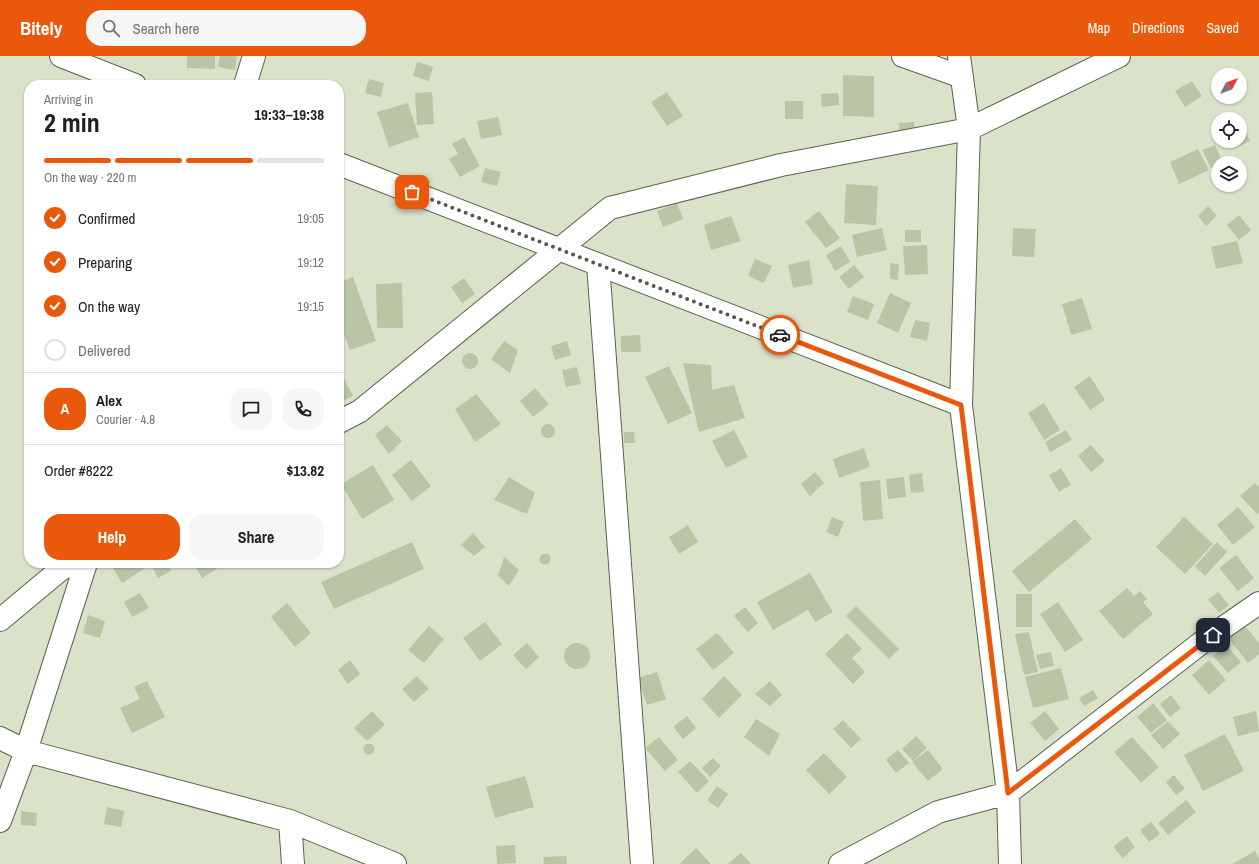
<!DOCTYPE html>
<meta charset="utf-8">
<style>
body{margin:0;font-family:"Archivo Narrow",sans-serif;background:#f6f6f6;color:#202124;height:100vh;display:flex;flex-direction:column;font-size:15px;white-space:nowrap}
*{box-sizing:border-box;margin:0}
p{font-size:13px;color:#757577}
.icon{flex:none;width:22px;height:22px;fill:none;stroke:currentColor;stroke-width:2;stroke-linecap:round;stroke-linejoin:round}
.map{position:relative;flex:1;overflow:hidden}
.details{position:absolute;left:24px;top:24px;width:320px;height:488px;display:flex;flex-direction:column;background:#fff;border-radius:16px;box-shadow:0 1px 3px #0004}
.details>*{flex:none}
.needle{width:26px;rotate:49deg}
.fabs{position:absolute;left:1211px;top:12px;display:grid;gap:8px}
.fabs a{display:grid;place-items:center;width:36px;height:36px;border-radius:50%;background:#fff;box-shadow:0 1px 3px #0004;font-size:20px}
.pin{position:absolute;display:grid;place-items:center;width:34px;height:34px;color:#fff;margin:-17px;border-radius:8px;box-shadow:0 2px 6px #0006}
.courier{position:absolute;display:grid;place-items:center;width:40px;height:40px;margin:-20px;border:3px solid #ea580c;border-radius:50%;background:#fff;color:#222;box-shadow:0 1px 5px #0007}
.headline em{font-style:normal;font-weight:700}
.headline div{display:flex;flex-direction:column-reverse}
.headline{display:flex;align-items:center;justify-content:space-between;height:68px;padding:0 20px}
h1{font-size:26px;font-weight:700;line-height:30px}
.bar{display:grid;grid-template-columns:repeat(4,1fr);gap:6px 4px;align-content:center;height:48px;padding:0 20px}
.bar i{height:5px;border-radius:3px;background:#e0e0e0}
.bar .active{background:#ea580c}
.bar p{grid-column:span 4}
.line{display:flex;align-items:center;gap:10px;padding:0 20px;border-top:1px solid #e0e0e0}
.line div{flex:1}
.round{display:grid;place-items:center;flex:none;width:42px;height:42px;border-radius:16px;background:#f6f6f6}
ol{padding:0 20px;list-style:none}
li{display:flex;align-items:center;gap:12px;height:44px}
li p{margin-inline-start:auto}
li .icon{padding:4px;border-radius:50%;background:#ea580c;color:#fff;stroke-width:4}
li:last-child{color:#757577}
li i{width:22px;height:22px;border:2px solid #e0e0e0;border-radius:50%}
.action{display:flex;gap:8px;margin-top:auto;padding:8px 20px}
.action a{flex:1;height:46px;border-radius:16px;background:#ea580c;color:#fff;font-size:16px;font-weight:700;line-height:46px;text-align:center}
.action a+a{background:#f6f6f6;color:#202124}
header{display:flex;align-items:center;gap:24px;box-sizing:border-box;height:56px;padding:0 20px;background:#ea580c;color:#fff}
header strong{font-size:19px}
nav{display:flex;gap:22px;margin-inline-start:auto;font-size:14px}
.search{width:280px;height:36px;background:#f6f6f6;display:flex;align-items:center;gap:10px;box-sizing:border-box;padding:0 14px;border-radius:16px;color:#757577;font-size:15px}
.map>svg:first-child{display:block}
</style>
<header>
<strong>Bitely</strong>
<div class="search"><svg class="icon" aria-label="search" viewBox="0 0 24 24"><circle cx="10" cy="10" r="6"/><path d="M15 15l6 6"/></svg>Search here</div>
<nav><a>Map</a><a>Directions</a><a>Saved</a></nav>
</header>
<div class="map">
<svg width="1259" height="808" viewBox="0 0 1259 808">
<rect width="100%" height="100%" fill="#dae3ca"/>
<!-- building -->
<path fill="#bac5a5" d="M187,0H215V13L187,12Z
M220,0H237L235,14L218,11Z
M417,6L433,11L429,25L413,20Z
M843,19L874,20V61L843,60Z
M369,23L384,27L381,41L365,37Z
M1192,25L1202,40L1185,51L1175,35Z
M432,36L434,68L417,69L415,37Z
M667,36L683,60L667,70L651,46Z
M838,37L839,49L822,51L821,38Z
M785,45H803V63H785Z
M408,47L419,81L389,91L377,56Z
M498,61L502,79L481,83L477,65Z
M1240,62L1250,85L1234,92L1231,85H1240Z
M914,66L915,81L900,82L899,67Z
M464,81L480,110L460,121L449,103L458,98L452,88Z
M1215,89L1223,107H1218V109L1211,112L1202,94Z
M1198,93L1209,114L1179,128L1170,106Z
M485,112L501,116L497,130L481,126Z
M846,128L878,130L876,169L844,167Z
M677,147L683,163L663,171L657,155Z
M1208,150L1217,160L1206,170L1198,160Z
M819,155L840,182L826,192L805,166Z
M1239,159L1251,174L1239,184L1227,169Z
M731,160L741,185L711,194L704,169Z
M882,172L887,194L857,201L852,179Z
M1013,172L1036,173L1034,201L1012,200Z
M905,174H921V186H905Z
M1237,185L1243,207L1216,213L1211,191Z
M927,189L928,218L905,219L903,190Z
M841,190L850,206L835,215L826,199Z
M755,203L772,210L764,227L748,220Z
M809,204L813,228L793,232L788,209Z
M890,207L899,208L898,224L890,223Z
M854,209L864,221L849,233L839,221Z
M353,221L376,285L350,294L339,264V226Z
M464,222L475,238L462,247L451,231Z
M402,227L403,272H377L376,228Z
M890,237L911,247L898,277L877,267Z
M853,240L874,248L868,264L847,256Z
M1082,242L1092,273L1071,279L1062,248Z
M915,264L930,267L927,285L910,281Z
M640,279L641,296H621V280Z
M504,285L518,294L510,317L491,303Z
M567,285L571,299L555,304L551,290Z
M462 305a8 8 0 1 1 16 0a8 8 0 1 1-16 0Z
M683,307L711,309L712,334L734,329L745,362L699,376Z
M669,310L692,357L668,368L645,321Z
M577,311L581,328L566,331L562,314Z
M339,313L353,340L339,347Z
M1090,320L1105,344L1090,354L1074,331Z
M535,332L549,348L533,361L520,345Z
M476,338L501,368L475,386L455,353Z
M1044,347L1060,374L1044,384L1028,357Z
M541 375a7 7 0 1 1 14 0a7 7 0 1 1-14 0Z
M387,369L402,385L389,398L375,379Z
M734,374L748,401L726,412L712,385Z
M1066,374L1072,384L1050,396L1045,386Z
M624,376H634L635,387H624Z
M1091,389L1105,405L1091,416L1078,400Z
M864,392L870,411L839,422L833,403Z
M411,404L431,430L412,445L392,419Z
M373,409L394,444L362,463L341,428Z
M1061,412L1071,429L1059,436L1049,419Z
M815,416L824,427L810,440L801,428Z
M922,417L924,436L911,437L909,419Z
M509,421L535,437L527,458L494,444Z
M904,421L906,441L888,443L886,423Z
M880,424L883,463L863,465L860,426Z
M1255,427L1259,431V456L1257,458L1240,440Z
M1238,451L1255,471L1233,489L1217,469Z
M832,461L844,466L838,481L826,476Z
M1184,461L1213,488L1185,518L1156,491Z
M1075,463L1092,483L1029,536L1012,515Z
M688,469L698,486L679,498L669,481Z
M473,477L485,491L474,500L461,489Z
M412,486L424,513L334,553L321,526Z
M1217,486L1227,496L1205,520L1195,510Z
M539.5 503a5.5 5.5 0 1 1 11 0a5.5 5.5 0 1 1-11 0Z
M1236,499L1254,522L1238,535L1219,512Z
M504,501L519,514L509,530L498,520Z
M110,507H153L122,527Z
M158,507H167L171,515L158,522L152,510Z
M193,507H219L221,510L202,522Z
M257,507H271L258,511Z
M810,517L833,556L815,566L808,554L773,574L757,546Z
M1127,532L1134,540L1140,535L1147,543L1143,546L1153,558L1123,583L1099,555Z
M1218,536L1229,549L1219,557L1208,544Z
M140,537L149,552L132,561L124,546Z
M1016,538H1032V571H1016Z
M1058,546L1083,584L1065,596L1040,558Z
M287,547L311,577L295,591L271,561Z
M856,550L899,593L889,603L846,560Z
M745,551L758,567L748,576L734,560Z
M88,559L105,565L100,582L83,577Z
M485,566L502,588L480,605L463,582Z
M1244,569L1259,587V598L1248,607L1228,582Z
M429,570L444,583L424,607L408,594Z
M1029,576L1038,616L1024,619L1015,578Z
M717,577L734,597L713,614L696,593Z
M847,577L862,593L852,602L865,616L853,628L825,598Z
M527,587L539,601L526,613L513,599Z
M564 600a13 13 0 1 1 26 0a13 13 0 1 1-26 0Z
M1226,589L1241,606L1228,617L1213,600Z
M1051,596L1054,610L1040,613L1036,599Z
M350,604L360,618L348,628L338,614Z
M1209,604L1226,624L1209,639L1192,619Z
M1061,612L1069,643L1033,652L1025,621Z
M657,616L666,643L647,649L638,622Z
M417,620L429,633L414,646L402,633Z
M724,620L742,639L719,662L702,643Z
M147,625L165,661L132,677L120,652L140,643L134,631Z
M770,625L782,639L770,650L755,638Z
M1093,634L1098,642L1084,650L1079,642Z
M1171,639L1181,652L1170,661L1160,648Z
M1153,647L1167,664L1151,677L1137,661Z
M372,655L385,669L367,685L354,672Z
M1045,655L1059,673L1045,685L1030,667Z
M1256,655L1259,675L1238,680L1233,661Z
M687,660L696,672L683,683L673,671Z
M756,663L780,678L769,700L744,681Z
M843,664L861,683L851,692L833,673Z
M1168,665L1180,678L1163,693L1151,679Z
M1225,678L1244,715L1203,735L1184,699Z
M916,680L927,692L913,705L902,693Z
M659,681L678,704L665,715L645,692Z
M1132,681L1159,711L1141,727L1114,696Z
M363.5 693a5.5 5.5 0 1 1 11 0a5.5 5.5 0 1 1-11 0Z
M898,694L909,707L896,717L886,704Z
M928,694L943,713L928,725L912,706Z
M824,697L847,721L829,738L806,714Z
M713,702L721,710L710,721L702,712Z
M690,705L709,725L697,737L678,716Z
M1174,719L1185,733L1176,739L1166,726Z
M525,720L534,751L495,762L486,731Z
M717,730L728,738L718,752L707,744Z
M1186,744L1196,756L1168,779L1158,767Z
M107,751L124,755L121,771L104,768Z
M21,755L37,757L36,770L21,769Z
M1151,766L1160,778L1149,786L1140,774Z
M1127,780L1135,791L1123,802L1113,791Z
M515,789L516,807L497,808L496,790Z
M696,792L711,808H679Z
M1255,795L1259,803V808H1232Z
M741,797L751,808H728Z
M566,800L567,808H544L543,801Z"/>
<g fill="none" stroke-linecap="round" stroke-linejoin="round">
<defs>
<path id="minor" d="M61,0L135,29
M903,0L962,21
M959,0L969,73L961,349L1008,737L1010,808
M245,29L254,0
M339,108L961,349
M598,208L642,808
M339,366L360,355L610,152L781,109L969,73L1119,0
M0,564L60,514L73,507
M0,682L26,695L290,765L395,808
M0,765L26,695L86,507
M290,765L293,808
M840,808L938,756L1008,737L1201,587L1259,547"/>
</defs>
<!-- minor casing -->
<use href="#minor" stroke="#5a624c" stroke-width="24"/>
<!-- minor -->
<use href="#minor" stroke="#fff" stroke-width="22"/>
</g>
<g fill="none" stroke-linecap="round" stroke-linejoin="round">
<!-- done -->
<path stroke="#53584b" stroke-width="4" stroke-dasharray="0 7.2" d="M412,136L780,279"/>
<!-- route -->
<path stroke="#ea580c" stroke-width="5" d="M780,279L961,349L1008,737L1213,579"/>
</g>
</svg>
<div class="fabs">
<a><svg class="needle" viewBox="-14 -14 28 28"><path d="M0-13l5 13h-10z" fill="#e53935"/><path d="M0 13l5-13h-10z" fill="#757577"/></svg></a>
<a><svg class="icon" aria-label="locate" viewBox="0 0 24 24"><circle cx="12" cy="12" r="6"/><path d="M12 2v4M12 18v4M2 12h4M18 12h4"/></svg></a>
<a><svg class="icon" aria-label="layers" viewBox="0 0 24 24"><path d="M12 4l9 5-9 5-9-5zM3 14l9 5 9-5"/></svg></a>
</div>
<div class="pin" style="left:412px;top:136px;background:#ea580c"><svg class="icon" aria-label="bag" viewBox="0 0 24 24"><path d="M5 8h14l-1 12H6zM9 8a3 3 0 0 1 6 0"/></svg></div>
<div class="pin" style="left:1213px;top:579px;background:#1f2937"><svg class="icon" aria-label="home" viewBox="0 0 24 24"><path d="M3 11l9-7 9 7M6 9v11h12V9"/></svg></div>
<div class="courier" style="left:780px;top:279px"><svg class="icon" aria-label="car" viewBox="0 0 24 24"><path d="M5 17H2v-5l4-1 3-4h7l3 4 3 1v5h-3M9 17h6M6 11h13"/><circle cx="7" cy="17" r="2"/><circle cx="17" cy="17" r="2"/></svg></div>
<section class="details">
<div class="headline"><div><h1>2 min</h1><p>Arriving in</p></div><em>19:33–19:38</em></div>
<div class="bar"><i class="active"></i><i class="active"></i><i class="active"></i><i></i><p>On the way · 220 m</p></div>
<ol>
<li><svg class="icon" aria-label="check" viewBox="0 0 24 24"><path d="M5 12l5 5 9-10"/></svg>Confirmed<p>19:05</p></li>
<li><svg class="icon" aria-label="check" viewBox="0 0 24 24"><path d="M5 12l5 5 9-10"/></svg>Preparing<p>19:12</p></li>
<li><svg class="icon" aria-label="check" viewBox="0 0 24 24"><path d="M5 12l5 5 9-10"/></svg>On the way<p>19:15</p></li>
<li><i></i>Delivered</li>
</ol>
<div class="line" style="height:72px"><b class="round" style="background:#ea580c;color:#fff">A</b><div><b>Alex</b><p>Courier · 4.8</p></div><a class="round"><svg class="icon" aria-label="chat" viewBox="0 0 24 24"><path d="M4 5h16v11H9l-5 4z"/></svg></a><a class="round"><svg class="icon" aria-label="phone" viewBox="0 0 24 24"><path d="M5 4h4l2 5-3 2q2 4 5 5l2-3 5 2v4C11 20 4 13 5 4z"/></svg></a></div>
<div class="line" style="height:52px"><div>Order #8222</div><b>$13.82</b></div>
<div class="action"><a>Help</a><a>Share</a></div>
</section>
</div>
